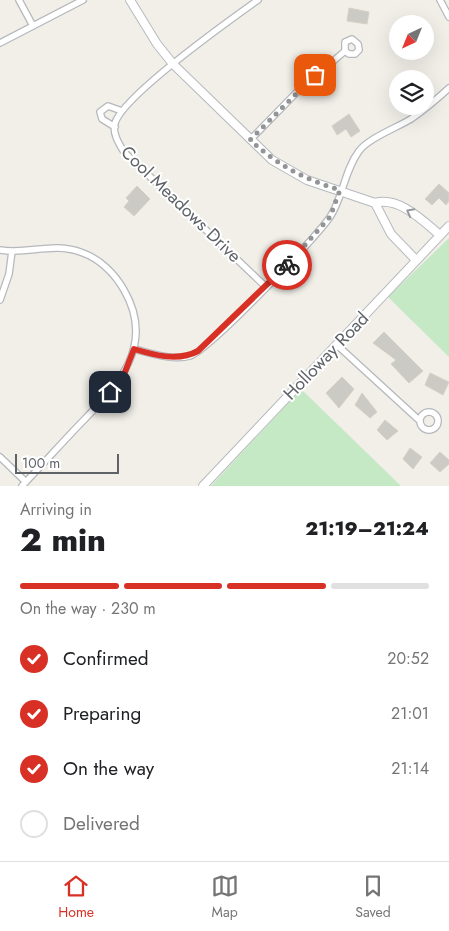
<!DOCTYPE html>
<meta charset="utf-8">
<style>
body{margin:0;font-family:Jost,sans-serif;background:#f6f6f6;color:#202124;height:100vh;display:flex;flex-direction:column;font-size:19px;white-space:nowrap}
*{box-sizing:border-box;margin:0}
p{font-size:16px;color:#757577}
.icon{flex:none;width:28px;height:28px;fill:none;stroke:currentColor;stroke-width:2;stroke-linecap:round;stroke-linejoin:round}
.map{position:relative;height:486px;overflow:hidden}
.side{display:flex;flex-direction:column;background:#fff;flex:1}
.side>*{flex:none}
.needle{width:32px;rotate:223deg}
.buttons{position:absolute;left:389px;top:15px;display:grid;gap:10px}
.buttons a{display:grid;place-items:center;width:45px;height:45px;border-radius:50%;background:#fff;box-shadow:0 5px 20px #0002;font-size:25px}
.scale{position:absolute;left:15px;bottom:12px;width:104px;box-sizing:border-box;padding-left:5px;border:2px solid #5f6368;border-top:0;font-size:14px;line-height:18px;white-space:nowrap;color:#5f6368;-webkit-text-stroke:4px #fff;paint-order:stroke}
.pin{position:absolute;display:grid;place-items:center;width:42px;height:42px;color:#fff;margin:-21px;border-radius:10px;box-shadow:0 2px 8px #0006}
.courier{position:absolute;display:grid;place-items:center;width:50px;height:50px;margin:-25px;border:4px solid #d93025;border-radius:50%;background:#fff;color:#222;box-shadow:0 1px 6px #0007}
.headline em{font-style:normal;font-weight:800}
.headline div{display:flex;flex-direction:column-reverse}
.headline{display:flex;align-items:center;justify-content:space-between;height:85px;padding:0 20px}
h1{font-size:32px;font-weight:800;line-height:38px}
.bar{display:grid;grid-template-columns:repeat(4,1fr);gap:8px 5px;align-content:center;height:60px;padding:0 20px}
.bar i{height:6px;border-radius:4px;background:#e0e0e0}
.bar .current{background:#d93025}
.bar p{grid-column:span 4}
ol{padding:0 20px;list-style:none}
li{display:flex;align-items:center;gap:15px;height:55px}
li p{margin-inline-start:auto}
li .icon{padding:5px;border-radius:50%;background:#d93025;color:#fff;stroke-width:4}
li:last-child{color:#757577}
li i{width:28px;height:28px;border:2px solid #e0e0e0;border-radius:50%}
.tabs{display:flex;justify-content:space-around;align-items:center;height:70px;border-top:1px solid #e0e0e0;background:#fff;font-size:14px;color:#757577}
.tabs a{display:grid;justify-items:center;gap:2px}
.tabs .current{color:#d93025}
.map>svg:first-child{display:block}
</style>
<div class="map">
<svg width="449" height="486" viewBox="0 0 449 486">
<rect width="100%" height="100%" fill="#f1efe8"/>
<!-- green -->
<path fill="#c5e8c5" d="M449,238V357L388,297Z
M301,389L401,486H211Z"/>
<!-- building -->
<path fill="#cccac5" stroke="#d6d1c6" d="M349,8L369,12L367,24L347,21Z
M349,114L360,131L351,137L346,129L337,135L332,126Z
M439,184L449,193V201L446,205L439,198L432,205L425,199Z
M137,186L150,199L134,216L124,207L129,201L126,198Z
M384,332L423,371L409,383L391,364L396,360L373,343Z
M430,373L449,382L443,395L425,385Z
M342,377L354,389L339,408L326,393Z
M362,393L377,412L370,418L355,405Z
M385,420L398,431L387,440L377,430Z
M410,448L422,457L413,469L403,459Z
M440,452L449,460V464L440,472L430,463Z"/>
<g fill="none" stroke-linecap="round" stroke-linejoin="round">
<defs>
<path id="street" d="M19,0L33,26
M258,0C230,20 124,95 115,123C112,133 119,144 124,152L266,287
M440,0L449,17
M0,43L83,0
M115,127L102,119L100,112L108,106L122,111
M250,140L296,93L345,51V42L352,39L358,44L359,50L355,54H349L345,51
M0,250C29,255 53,241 83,253C100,259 115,274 124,290C157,347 116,387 79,425C60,445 41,466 22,486
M0,300L9,274L12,251
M337,345L420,421
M134,349C150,353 173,361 190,356C210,349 316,238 330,217C343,198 344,171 359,151C369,138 396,128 411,119C424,110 437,99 449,88
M420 421a9 9 0 1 1 18 0a9 9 0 1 1-18 0Z
M0,457L26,482"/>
<path id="secondary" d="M130,0L157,44L173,64L272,160L307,180L375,203C399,196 423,221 440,235
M375,203L391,234L416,260
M203,486L449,226"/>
</defs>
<!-- street casing -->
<use href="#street" stroke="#b5b8bc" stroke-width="8"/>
<!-- secondary casing -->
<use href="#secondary" stroke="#b6babf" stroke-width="10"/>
<!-- street -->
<use href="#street" stroke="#fff" stroke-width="5.5"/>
<!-- secondary -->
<use href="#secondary" stroke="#fff" stroke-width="8"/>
</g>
<!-- one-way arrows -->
<defs><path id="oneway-chevron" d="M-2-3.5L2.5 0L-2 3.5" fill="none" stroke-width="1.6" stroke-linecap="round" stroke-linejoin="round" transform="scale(1.25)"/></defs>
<use stroke="#979a9d" href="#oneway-chevron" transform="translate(410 212) rotate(-152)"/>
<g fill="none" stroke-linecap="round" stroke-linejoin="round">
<!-- done -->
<path stroke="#929495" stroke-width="5" stroke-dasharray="0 9" d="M287,265L330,217L340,190C304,179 279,166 250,140L315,75"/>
<!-- route -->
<path stroke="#d93025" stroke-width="6" d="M110,392L125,372L134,349C154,355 178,362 198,351L287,265"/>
</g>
<g text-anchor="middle" stroke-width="4" stroke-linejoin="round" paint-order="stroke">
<!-- street labels -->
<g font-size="18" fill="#5f6368" stroke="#fff">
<text transform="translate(181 204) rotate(44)" y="6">Cool Meadows Drive</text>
<text transform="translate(326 356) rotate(-46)" y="6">Holloway Road</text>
</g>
</g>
</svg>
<div class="buttons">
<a><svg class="needle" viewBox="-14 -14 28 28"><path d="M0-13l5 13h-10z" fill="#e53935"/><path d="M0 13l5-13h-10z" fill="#757577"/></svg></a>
<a><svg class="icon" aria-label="layers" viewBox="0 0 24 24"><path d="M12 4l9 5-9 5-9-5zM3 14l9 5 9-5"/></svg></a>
</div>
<div class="scale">100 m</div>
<div class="pin" style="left:315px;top:75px;background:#ea580c"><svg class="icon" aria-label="bag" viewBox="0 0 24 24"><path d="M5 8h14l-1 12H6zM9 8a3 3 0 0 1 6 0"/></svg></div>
<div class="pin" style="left:110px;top:392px;background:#1f2937"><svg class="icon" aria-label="home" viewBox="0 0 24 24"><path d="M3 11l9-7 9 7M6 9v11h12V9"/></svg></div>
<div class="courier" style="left:287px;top:265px"><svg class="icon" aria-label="bike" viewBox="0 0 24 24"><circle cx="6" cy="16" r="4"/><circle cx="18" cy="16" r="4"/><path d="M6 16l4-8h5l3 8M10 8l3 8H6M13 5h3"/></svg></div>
</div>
<section class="side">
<div class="headline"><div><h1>2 min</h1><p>Arriving in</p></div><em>21:19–21:24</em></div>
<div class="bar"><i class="current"></i><i class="current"></i><i class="current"></i><i></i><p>On the way · 230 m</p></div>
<ol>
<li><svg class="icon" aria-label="check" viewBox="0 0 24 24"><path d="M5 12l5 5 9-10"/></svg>Confirmed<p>20:52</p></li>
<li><svg class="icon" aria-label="check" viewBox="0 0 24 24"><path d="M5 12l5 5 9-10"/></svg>Preparing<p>21:01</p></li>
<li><svg class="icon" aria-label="check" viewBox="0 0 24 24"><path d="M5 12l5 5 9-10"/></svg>On the way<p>21:14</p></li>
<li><i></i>Delivered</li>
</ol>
</section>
<nav class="tabs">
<a class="current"><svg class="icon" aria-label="home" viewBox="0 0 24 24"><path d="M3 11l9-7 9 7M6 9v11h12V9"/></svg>Home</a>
<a><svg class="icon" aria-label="map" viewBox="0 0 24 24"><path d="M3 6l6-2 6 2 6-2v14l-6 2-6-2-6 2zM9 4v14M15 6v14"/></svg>Map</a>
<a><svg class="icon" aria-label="saved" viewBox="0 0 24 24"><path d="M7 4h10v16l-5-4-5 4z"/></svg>Saved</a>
</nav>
